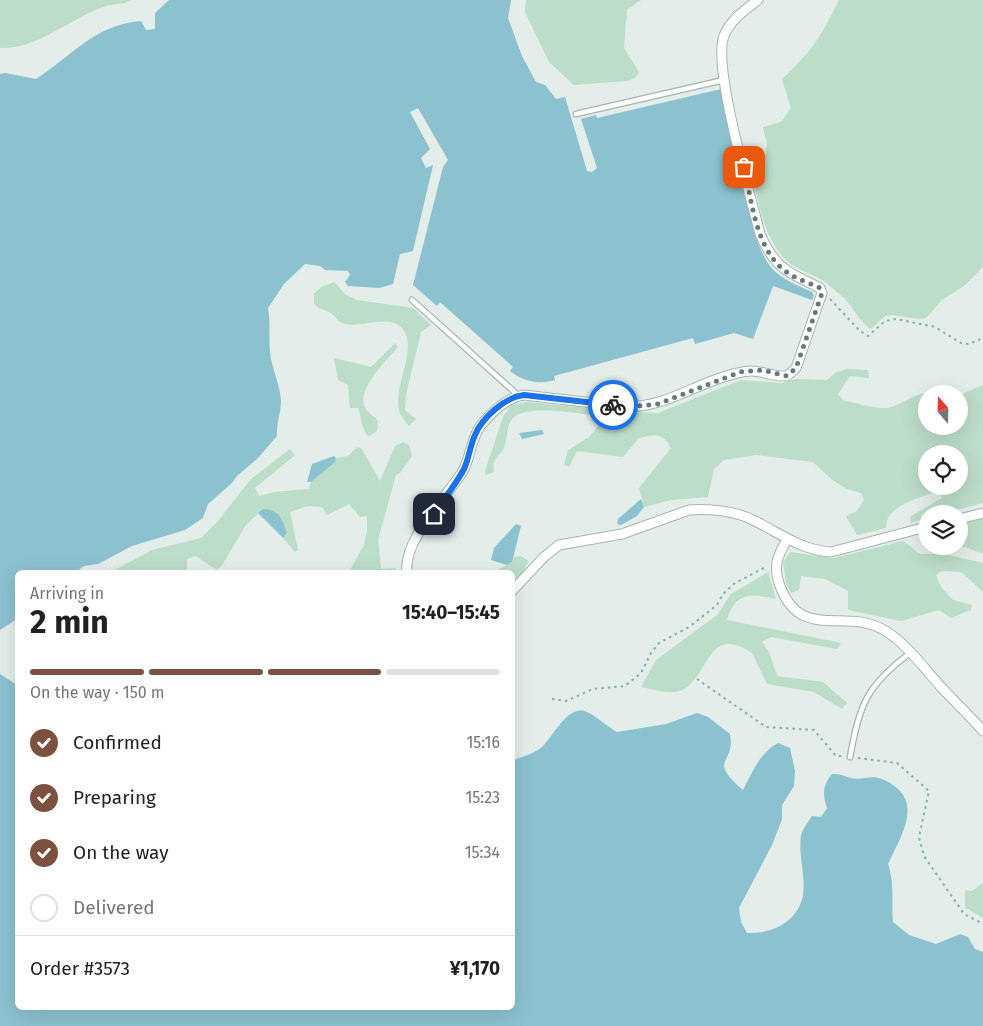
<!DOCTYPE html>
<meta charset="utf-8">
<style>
body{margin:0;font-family:"Fira Sans",sans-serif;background:#f2f2f2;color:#202124;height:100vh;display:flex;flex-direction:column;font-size:19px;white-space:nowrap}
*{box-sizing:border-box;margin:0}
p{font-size:16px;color:#757577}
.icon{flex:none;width:28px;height:28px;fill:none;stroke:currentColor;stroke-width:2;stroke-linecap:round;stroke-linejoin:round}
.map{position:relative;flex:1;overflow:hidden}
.side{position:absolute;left:15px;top:570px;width:500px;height:440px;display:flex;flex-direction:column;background:#fff;border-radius:8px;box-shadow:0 5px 20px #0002}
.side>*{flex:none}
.needle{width:32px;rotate:340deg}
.buttons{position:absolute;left:918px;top:385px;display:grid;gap:10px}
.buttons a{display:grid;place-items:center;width:50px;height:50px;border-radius:50%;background:#fff;box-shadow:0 5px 20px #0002;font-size:25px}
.pin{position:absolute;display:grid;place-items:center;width:42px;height:42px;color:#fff;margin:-21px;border-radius:10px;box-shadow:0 2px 8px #0006}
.courier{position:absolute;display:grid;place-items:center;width:50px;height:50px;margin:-25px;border:4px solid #1a73e8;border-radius:50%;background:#fff;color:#222;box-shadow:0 1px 6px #0007}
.headline em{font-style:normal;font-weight:700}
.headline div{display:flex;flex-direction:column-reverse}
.headline{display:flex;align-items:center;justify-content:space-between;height:85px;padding:0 15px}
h1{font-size:32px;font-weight:700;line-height:38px}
.bar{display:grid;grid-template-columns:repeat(4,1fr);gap:8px 5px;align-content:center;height:60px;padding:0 15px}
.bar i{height:6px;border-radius:4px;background:#e0e0e0}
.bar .current{background:#7d513f}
.bar p{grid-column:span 4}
.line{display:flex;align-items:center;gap:12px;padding:0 15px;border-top:1px solid #e0e0e0}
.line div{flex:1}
ol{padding:0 15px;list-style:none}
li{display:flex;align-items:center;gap:15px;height:55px}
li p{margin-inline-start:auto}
li .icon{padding:5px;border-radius:50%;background:#7d513f;color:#fff;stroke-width:4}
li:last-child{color:#757577}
li i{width:28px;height:28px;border:2px solid #e0e0e0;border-radius:50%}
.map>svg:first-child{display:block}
</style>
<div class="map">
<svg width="983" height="1026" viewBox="0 0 983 1026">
<rect width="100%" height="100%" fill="#e3ede9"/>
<!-- green -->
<path fill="#bcddc8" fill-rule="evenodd" d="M0,0H132C125,4 114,4 106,6C72,17 37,50 0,48Z
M526,0H641L627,10L624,48L639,72L635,78L627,81L574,85L549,62L525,12Z
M839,0H983V267L965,285L942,300L926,318L919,319L892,315L885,316L871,329C858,321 854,307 843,297C836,292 830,285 822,280C810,273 797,270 786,260C764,239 758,202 753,175L763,168L767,145L763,127L781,122L791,108L782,79C811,53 822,35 839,0Z
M334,282L346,295L357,300L413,308L431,325L421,332L406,395L405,410L416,419L409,426C406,422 400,416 399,410C393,386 417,352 404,331C391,311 360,330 342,323C337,321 335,316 331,313C325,309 320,310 314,304V294L321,287Z
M395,343L398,347C388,359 353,392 366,409C374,420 380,415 377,431L368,437C361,428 362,419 358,408H350L348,385L338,380L334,358L371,367Z
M848,369L868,370L869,378L850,376L838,394L844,401C857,403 874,409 887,408C902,406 915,391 931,394H926V426H959V395L983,385V503L942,514H926V518L910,523L911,516L942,498L939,492H935C917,499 886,505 886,528L857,535L846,516L857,511L864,500L861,493L847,489L831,479L813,462L756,455L724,460L714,469L708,497L671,500L644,507L639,488L671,448C661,431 656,435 639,438L623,457L577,451L569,467L564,465L568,450L589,437L602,421L616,412L658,413L741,380L783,383L797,379L827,380L836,372ZM926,454H959V486H926Z
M527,402L599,409L596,416C578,413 523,404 512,419C506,427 508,436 505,445C502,456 491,456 494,472L486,475L485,471L503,417L511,405Z
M403,442L409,445L412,456L400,473L396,475L378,540L381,569L396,568V572H349L364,545L367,531V516L360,517L349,504L327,515L322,507L308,506L290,512L298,550L295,552L283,538L287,532L277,513L263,509L246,525L222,565L217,570L196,556L187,559V572H111L152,550L201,538L218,521L251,479L290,449L295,455L255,488L259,496L274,492L309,489L311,482L334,462L336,458L348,456L357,447L362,449L380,481L395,446Z
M983,518V554L965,547L954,546H959V525Z
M903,541L920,554H944L983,563V592L961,572L942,571L936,575L941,587L953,600L972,605L971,610L951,618L939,610L901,621L848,610V591L825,579L801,576L799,590L791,593L786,582L783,563L790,552L834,558Z
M521,556L529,561L521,575L513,584L512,572H494L512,562L514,557Z
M768,572L776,599C752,593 735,592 727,620L841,643L837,649L771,637L762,642L769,652L777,676L823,682L847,703L842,709L814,692L767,684L752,653C709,625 710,670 687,687C675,697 655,690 641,687L656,660L717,615L731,594Z
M983,883V918L965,907V890L972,891Z"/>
<!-- water -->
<path fill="#8cc1d0" d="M169,0H511L508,18L522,56L536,82L545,85L556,99L565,97L587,171L592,172L597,168L581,119L596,115L597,118L721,89L755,234C767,271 777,277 812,292L814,296L812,300L773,286L753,339L734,333L695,344L693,338L554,376L555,380C538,385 523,381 510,371L513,367L440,302L437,306L413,285L443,167L448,160L418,108L410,112L430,149L421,158L426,168L433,165L413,251L400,254L393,284L379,288L348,286L345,282L350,275L348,271L325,270L320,266L305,264L284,284L268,308C271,325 268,342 271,359C274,374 280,386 281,401C281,413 276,424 277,436L258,458L237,476L232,483L208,504L203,518L185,530L132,546L98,564L84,566L76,572H18L17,619L0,630V74L5,73L36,79C72,56 94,25 141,21L146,30L155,29V13Z
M542,430L544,434L522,439L519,433Z
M334,456L336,458L335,462L311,482H307L312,464Z
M641,499L644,507L637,516L621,525L617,524L618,519Z
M263,509C279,510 282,518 287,533L283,538L258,513Z
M516,524L521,526L512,562L507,565L491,560L494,548Z
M0,674L17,685L18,1008H512L513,760C523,757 536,753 544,745C553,736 567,707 584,711C595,714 607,727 617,732L666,724L697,713L708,717L730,734C736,765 706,758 743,790C753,771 759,754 778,743L790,748L795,771L794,786L782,805V819L772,845L739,908L741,922L747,933C772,934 798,922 803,895C806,876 798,855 801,836C802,830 808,822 812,816L821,817L827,808C822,794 823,785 832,774C842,774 843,776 851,778C861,781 871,774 882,779C926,798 903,832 888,864C895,886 891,900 893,922L909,935L936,944L960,934L968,937L975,949L983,952V1026H0Z"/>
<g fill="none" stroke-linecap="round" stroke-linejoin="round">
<defs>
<path id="lane" d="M576,114L724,80
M412,300L519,396
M850,757C860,704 866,686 910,653"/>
<path id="street" d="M959,519L983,513
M787,540C777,556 773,567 780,586C801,642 844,607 884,630C906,643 924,668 941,687C955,702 970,716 983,731
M407,572C403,540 446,498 463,471C471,456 471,438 481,425C492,412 507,397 524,395L628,407C670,406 699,381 738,373C760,367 768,377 787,376L796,368L822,293L820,288C788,272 776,270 760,234C751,197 712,66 724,36C730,20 745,10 758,0
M512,591L544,557L559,545L622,534L689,510C709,508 735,511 753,520C780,533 800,550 831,552L926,527"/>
</defs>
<!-- lane casing -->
<use href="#lane" stroke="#a6b5b0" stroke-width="7"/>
<!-- street casing -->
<use href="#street" stroke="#a6b5b0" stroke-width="11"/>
<!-- path -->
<path stroke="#84afa5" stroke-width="2" stroke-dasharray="2.5 4" stroke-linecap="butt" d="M830,299L860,331L868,336L885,321L896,319L935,327L961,343L969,344L983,338
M697,679L766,727L814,730L836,756H843
M552,699L566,701L593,689L625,686L641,673L651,653L659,643L689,627L717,605L723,594L735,583L766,567
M858,758L897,763L929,791L919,837L924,856L964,914L983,924"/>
<!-- lane -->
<use href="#lane" stroke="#fff" stroke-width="4.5"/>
<!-- street -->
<use href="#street" stroke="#fff" stroke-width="9"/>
</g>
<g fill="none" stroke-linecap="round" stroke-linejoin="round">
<!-- done -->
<path stroke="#667b76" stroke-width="5" stroke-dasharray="0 9" d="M613,405L628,407L658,404L740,372L762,370L787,376L796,368L822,293L820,288C810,283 798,280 788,273C756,252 752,202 744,167"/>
<!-- route -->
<path stroke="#1a73e8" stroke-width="6" d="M434,514C444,499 456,484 464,469C469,458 470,446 475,435C482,418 505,397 524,395L613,405"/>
</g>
</svg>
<div class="buttons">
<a><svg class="needle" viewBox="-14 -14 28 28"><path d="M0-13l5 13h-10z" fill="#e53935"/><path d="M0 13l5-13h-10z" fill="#757577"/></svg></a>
<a><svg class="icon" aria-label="locate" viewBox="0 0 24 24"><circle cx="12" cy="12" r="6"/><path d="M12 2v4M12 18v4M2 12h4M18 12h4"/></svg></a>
<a><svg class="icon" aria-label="layers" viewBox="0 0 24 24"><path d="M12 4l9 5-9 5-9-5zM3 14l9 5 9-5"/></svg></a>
</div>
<div class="pin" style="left:744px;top:167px;background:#ea580c"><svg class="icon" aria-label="bag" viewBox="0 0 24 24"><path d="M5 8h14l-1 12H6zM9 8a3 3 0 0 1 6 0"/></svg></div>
<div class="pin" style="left:434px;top:514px;background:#1f2937"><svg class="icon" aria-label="home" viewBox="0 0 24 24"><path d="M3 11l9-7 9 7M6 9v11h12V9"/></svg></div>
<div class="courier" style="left:613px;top:405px"><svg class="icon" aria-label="bike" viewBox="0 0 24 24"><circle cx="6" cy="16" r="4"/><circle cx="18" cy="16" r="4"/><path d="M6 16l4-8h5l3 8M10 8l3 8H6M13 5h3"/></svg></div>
<section class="side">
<div class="headline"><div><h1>2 min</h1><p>Arriving in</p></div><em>15:40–15:45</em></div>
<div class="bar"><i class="current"></i><i class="current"></i><i class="current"></i><i></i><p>On the way · 150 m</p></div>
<ol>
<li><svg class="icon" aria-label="check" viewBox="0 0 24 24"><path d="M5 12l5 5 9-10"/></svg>Confirmed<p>15:16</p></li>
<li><svg class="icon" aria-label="check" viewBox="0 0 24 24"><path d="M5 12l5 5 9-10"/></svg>Preparing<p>15:23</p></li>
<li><svg class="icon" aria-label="check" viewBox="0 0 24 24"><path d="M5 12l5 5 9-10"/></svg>On the way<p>15:34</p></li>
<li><i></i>Delivered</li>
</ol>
<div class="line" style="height:65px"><div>Order #3573</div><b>¥1,170</b></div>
</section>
</div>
